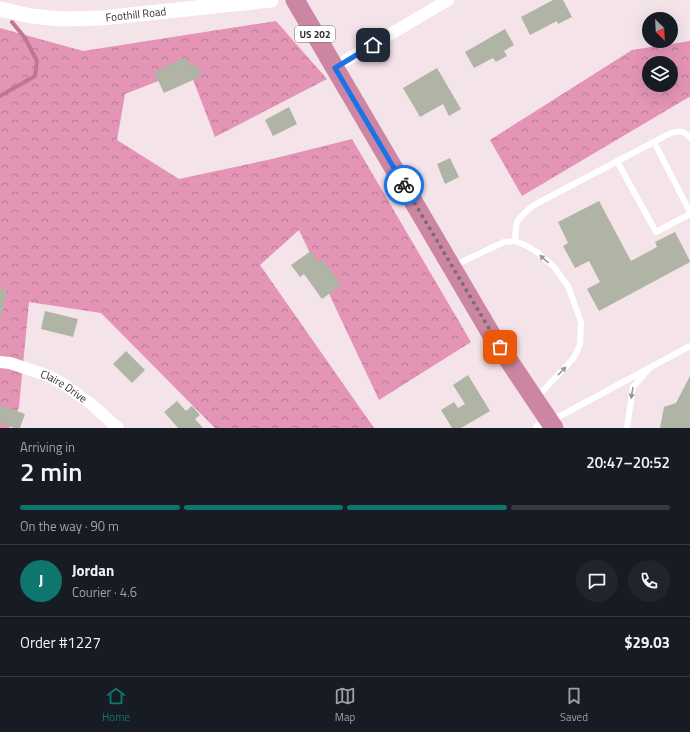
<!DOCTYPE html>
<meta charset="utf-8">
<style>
body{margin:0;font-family:"Titillium Web",sans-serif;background:#20242c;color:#f1f3f6;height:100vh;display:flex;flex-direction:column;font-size:15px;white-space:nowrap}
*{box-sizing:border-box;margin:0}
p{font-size:13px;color:#9ea1a6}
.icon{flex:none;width:22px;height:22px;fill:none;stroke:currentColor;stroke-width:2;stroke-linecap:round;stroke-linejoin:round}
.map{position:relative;height:428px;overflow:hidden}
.sheet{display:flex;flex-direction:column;background:#171b24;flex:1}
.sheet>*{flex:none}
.needle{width:26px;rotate:156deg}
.tools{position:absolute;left:642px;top:12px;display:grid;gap:8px}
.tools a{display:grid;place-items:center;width:36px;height:36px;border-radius:50%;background:#171b24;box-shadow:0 4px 16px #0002;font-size:20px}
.pin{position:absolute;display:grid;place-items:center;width:34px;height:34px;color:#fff;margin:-17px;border-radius:8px;box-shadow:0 2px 6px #0006}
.courier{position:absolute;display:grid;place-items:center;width:40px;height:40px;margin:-20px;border:3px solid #1a73e8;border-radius:50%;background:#fff;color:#222;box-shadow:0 1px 5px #0007}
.head em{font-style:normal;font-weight:600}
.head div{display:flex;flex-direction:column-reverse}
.head{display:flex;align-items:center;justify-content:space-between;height:68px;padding:0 20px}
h1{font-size:26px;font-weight:600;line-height:30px}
.bar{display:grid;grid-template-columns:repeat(4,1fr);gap:6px 4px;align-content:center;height:48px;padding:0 20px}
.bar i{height:5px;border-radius:3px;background:#363941}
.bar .current{background:#0f766e}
.bar p{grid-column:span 4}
.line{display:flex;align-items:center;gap:10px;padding:0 20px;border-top:1px solid #363941}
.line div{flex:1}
.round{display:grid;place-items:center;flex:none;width:42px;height:42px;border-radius:21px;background:#20242c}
.tabs{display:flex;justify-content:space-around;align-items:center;height:56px;border-top:1px solid #363941;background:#171b24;font-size:11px;color:#9ea1a6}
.tabs a{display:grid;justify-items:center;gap:2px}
.tabs .current{color:#0f766e}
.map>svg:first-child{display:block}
</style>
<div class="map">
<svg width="690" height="428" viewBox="0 0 690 428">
<defs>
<pattern id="forest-crowns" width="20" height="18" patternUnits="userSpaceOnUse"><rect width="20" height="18" fill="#e494b5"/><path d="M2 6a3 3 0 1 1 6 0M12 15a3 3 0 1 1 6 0" fill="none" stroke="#ba7994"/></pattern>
</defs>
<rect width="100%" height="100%" fill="#f5e3ea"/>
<!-- forest -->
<path fill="url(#forest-crowns)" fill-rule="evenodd" d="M276,21L327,79L215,137L189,69L125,94L117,140L179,179L272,159L352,139L471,342L379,400L299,230L260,265L374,428H215L101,313L29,302L19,407L9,428H0V28L83,51Z
M690,41V98L689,97L522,196L490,140L632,50ZM649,63H671V85H649Z"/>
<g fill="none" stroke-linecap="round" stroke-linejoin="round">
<!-- stream -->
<path stroke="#c17595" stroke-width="4" d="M0,96L35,76L37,61L25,38L12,22"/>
</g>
<!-- building -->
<path fill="#afb4a5" d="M553,0H563L572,17L558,24L557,21L530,35L521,17Z
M505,29L514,45L504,51L507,56L496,62L493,58L474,68L465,52Z
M186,57L191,67L196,64L202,76L164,93L154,72Z
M437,68L461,109L449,116L443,104L420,117L403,88Z
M289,107L297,124L273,136L265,120Z
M450,158L459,177L445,184L437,164Z
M599,201L631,261L657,247L655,242L675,232L690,261V262L599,311L587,289L600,282L589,261L575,268L563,246L568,243L558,222Z
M311,251L319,262L323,259L341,285L322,299L304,274L300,277L291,265Z
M0,289L7,290L2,316L0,315Z
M45,311L78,319L73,337L41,329Z
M126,351L145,370L132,383L113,364Z
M468,375L490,411L461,428H452L441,410L454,402L458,408L465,404L453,385Z
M690,376V428H660L664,407L676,403Z
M177,401L186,411L192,406L200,415L195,419L203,428H178L164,412Z
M0,405L25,414L20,428H14L0,423Z"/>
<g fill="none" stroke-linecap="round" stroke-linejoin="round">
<!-- service -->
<path stroke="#fff" stroke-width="6" d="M654,142C665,136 681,124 690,138
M617,161L656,232L690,214
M515,241C516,218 516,220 534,205L654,142L690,212
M453,266L504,242L515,241L525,245L537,252L554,267L568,286L581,322L580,345L573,359L536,398
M551,421L690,346
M627,428L633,387L649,369"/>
<!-- minor -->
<g stroke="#fff" stroke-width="12">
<path d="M335,67L448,0"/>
<path id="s1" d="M0,362L10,363L49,376L65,385L90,403L118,428"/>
<path d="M539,428L550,422"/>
</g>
<!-- tertiary -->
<path stroke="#fff" stroke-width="15" id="s2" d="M0,9L31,16L61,19L101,18L271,0"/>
<!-- trunk -->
<path stroke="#cc86a4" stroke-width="19" d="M295,0L491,334L554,428"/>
</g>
<!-- one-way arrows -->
<defs><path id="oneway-solid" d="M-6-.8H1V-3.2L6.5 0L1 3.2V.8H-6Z"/></defs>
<g fill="#9a9798">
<use href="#oneway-solid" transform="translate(544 259) rotate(-139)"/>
<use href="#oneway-solid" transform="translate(562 371) rotate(-46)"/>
<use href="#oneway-solid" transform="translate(632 393) rotate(100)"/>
</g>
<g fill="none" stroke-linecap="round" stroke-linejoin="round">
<!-- done -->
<path stroke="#796e72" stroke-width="4" stroke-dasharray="0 7.2" d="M404,185L500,347"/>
<!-- route -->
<path stroke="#1a73e8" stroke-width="5" d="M373,45L335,68L404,185"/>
</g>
<g text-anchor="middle" stroke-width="3" stroke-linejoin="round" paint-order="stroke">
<!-- shield labels -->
<rect fill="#fff" stroke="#726d70" stroke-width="1" x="295" y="26" width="40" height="16" rx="3"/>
<g font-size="10" font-weight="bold" fill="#362f32">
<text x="315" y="38">US 202</text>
</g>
<!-- street labels -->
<g font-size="11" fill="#362f32" stroke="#fff">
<text dy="4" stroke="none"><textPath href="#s2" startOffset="137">Foothill Road</textPath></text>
<text dy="4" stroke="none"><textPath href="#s1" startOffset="69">Claire Drive</textPath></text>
</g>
</g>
</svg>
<div class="tools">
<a><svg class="needle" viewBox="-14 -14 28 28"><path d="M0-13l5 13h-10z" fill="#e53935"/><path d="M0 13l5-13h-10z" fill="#9ea1a6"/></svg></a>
<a><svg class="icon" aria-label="layers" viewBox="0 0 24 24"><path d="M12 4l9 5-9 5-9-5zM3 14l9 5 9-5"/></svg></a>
</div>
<div class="pin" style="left:500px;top:347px;background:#ea580c"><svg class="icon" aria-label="bag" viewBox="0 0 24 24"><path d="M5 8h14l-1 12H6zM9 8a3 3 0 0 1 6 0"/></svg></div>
<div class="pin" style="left:373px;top:45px;background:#1f2937"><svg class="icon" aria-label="home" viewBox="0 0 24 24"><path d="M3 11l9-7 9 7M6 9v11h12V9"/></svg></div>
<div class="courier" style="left:404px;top:185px"><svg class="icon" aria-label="bike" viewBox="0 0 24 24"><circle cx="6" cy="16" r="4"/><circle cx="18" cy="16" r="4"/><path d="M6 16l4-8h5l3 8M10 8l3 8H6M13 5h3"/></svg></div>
</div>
<section class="sheet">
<div class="head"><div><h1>2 min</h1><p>Arriving in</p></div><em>20:47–20:52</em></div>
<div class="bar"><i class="current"></i><i class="current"></i><i class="current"></i><i></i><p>On the way · 90 m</p></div>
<div class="line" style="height:72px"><b class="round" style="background:#0f766e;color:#fff">J</b><div><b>Jordan</b><p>Courier · 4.6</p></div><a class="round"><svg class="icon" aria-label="chat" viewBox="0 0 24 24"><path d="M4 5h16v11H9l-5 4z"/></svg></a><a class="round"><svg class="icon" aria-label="phone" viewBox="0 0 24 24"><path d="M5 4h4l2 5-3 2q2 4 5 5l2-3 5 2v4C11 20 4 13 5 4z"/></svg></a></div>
<div class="line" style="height:52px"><div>Order #1227</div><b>$29.03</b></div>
</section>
<nav class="tabs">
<a class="current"><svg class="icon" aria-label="home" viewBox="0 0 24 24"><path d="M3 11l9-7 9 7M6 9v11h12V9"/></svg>Home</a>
<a><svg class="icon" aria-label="map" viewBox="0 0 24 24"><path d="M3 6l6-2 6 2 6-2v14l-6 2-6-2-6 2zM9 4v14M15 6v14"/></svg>Map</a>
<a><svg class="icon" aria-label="saved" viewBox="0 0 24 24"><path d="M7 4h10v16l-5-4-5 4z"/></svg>Saved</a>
</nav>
